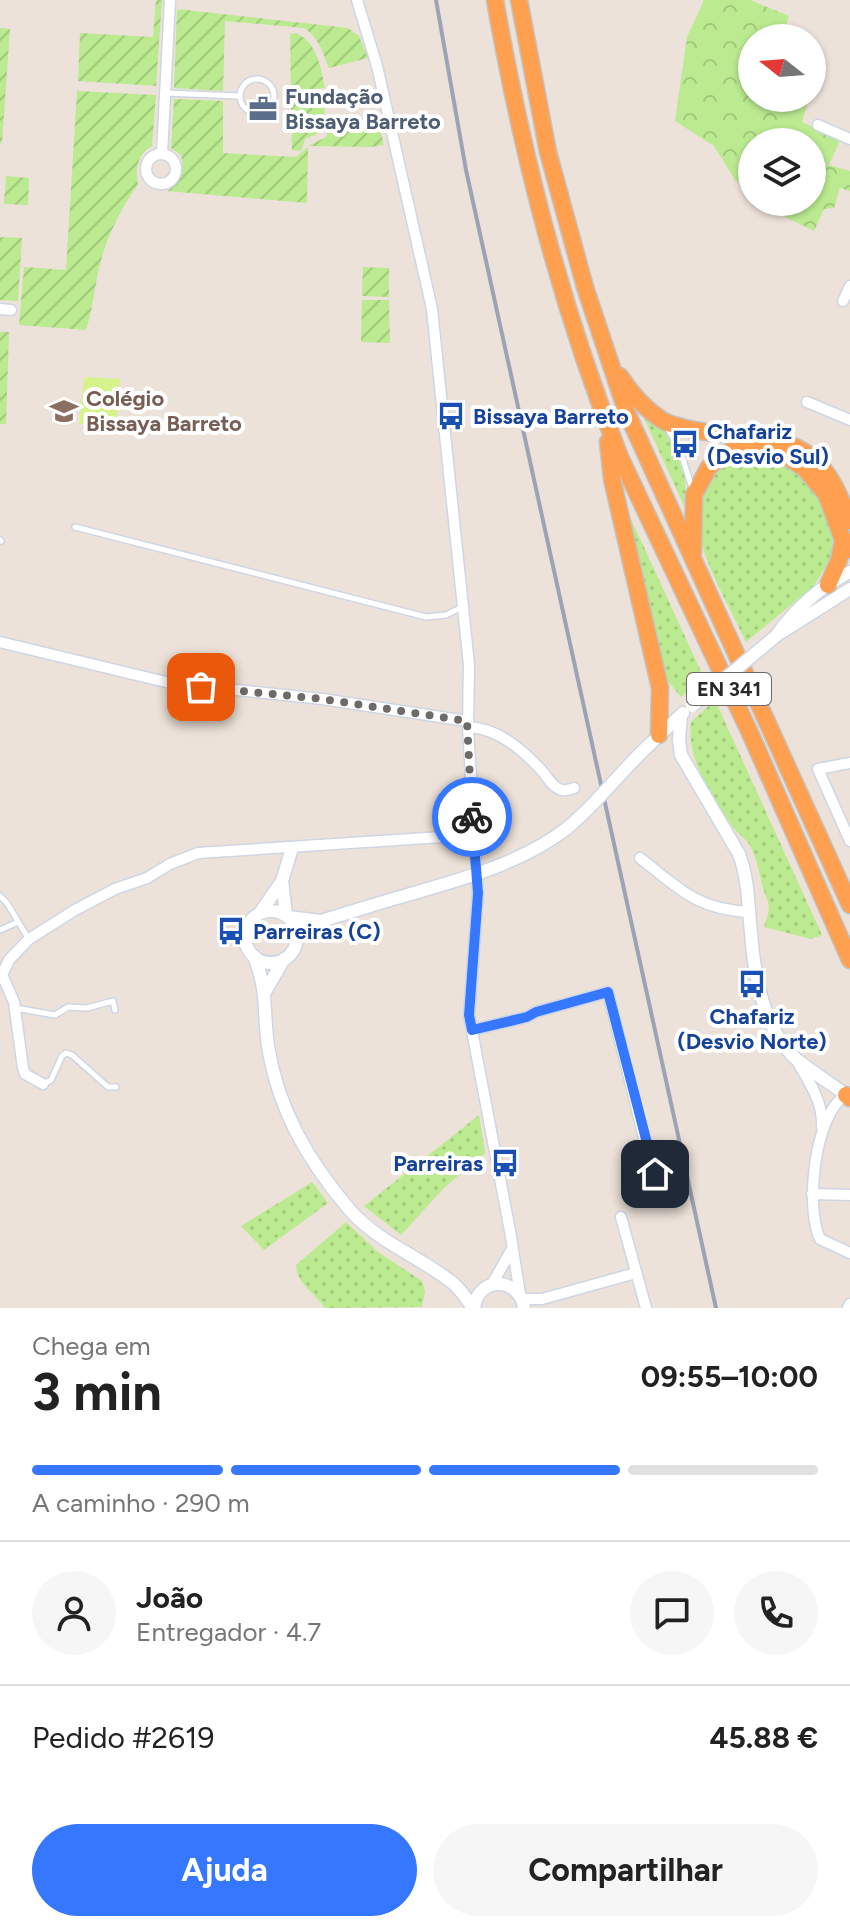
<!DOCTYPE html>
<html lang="pt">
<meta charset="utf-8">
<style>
body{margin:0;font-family:Figtree,sans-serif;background:#f6f6f6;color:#222;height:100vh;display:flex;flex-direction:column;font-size:30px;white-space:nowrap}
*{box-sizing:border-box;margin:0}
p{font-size:26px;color:#767676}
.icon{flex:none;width:44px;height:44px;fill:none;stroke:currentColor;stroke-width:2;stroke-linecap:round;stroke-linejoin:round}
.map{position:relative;height:1308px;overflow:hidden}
.details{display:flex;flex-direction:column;background:#fff;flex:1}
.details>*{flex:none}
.needle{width:52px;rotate:287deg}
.buttons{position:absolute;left:738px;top:24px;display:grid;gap:16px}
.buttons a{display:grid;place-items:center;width:88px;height:88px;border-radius:50%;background:#fff;box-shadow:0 2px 6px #0004;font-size:40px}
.pin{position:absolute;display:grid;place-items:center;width:68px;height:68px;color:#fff;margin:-34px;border-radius:16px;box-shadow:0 4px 12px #0006}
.courier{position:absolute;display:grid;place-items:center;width:80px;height:80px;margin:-40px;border:6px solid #3577ff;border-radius:50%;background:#fff;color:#222;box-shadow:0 2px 10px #0007}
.summary em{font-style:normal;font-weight:700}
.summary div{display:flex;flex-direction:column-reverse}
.summary{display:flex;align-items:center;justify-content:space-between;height:136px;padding:0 32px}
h1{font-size:52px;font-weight:700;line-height:60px}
.bar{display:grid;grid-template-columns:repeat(4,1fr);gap:12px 8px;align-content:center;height:96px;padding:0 32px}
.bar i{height:10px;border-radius:6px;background:#e0e0e0}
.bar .selected{background:#3577ff}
.bar p{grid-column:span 4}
.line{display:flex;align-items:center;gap:20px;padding:0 32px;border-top:2px solid #e0e0e0}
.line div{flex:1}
.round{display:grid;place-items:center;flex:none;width:84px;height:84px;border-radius:42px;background:#f6f6f6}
.primary-button{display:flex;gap:16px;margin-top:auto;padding:16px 32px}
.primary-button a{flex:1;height:92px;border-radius:48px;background:#3577ff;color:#fff;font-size:32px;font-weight:700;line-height:92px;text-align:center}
.primary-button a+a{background:#f6f6f6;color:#222}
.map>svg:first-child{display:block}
</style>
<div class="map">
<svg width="850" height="1308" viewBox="0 0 850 1308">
<defs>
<pattern id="grass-dots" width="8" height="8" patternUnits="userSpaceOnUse" patternTransform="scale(2)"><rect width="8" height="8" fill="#bbea90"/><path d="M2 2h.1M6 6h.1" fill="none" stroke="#a1c97c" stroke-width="1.8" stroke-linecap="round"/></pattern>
<pattern id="forest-crowns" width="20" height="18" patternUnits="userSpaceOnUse" patternTransform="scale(2)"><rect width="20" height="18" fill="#bbea90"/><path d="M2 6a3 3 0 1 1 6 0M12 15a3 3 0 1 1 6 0" fill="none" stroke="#a1c97c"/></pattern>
<pattern id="garden-furrows" width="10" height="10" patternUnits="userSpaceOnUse" patternTransform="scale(2)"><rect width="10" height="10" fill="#bbea90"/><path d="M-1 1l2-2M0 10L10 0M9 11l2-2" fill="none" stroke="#a1c97c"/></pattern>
</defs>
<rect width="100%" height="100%" fill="#ede2d9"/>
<!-- grass -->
<path fill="url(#grass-dots)" d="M641,411C649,418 659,424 666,432C680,451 690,483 684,506Z
M743,455L782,461L815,487L832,528L833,539L830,560L813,587L746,642C730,607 701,560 697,522C696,509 702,498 707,487C714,471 726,459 743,455Z
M626,508L704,678L681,697L661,673Z
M715,700L822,935L811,939L764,927C774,899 766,905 761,880C758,867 756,856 749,844C744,837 737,833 732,826C712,797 686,759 691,722Z
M479,1115L485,1153L444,1188L401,1235L364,1206Z
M312,1182L328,1203L264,1250L241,1226Z
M346,1222L378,1252L422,1281L425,1291L422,1307L325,1308C314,1292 297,1285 296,1265Z"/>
<!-- forest -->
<path fill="url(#forest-crowns)" d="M704,0H750L789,16L782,38H752V98H809L802,122L840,140L829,165L850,171V191L840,188L834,208L824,209L814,231L781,215L764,202H812V142H752V193L735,180L714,146L675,121L687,37Z"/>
<!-- garden -->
<path fill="url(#garden-furrows)" d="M156,0H162L156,86L78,81L80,33L153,37Z
M177,9L348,28L359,36L368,58L329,68C323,53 318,36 304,28L225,21L223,91L174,88Z
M0,28L10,29L2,143H0Z
M296,33C317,42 321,68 325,88L291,91L290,34Z
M77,91L156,95L152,146C137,154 135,170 138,185C119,210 104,243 98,273C94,292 92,311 86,330L19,325L24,267L66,270Z
M326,96L323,127L317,134L305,139L301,151L292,150L291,99Z
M174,99L223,101V153L296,157L308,147L307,203L167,191C181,183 185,171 181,155L171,148Z
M334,116L377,119L384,145L371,147L308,146L326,137Z
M6,176L29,178L28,205L4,204Z
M0,237L22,238L18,301L0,300Z
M363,267L389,268V297L362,296Z
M362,300H389L390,343L361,342Z
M0,332H9L6,424H0Z"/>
<!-- pitch -->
<path fill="#d5f38a" d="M84,377L120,379L117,425L79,424Z"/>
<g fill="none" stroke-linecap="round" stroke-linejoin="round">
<defs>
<path id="service" d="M240 96a17 17 0 1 1 34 0a17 17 0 1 1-34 0Z
M166,93L239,96
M666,426L679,447L693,491
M75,527L426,617L446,615L462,607
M0,540L1,541
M0,896L7,903L28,938
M0,930L18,922
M15,1008L55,1015L68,1007L87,1008L113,1001L115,1010
M44,1084L51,1080L62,1056L66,1053L72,1055L108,1087H116"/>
<path id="minor" d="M357,0L377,66L432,309L469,665L468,727L478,893L469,1015L510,1231L520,1294
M818,125L850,139
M162,153L170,0
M146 169a15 15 0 1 1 30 0a15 15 0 1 1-30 0Z
M843,301L850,286
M0,309L11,310
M807,402L850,420
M0,642L170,683L322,699L467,721
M468,727C498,728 523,750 543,772C547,777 551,784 556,787C562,792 567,790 574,788
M850,763L818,769L850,841
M640,858C680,889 696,909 749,912
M3,977L14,1002L23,1068L25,1074L43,1084
M0,979L9,960L29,939L75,910L115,889L147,878L170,864L198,853L473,835
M472,1030L527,1017L536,1012L608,992L649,1158L660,1191
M797,1061C809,1082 823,1101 822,1127
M846,1095C814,1114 805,1208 820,1239L850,1253
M812,1194L850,1195
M621,1217L646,1308
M492,1284L512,1249
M523,1299H542L636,1273
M848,1308L850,1304"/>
<path id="tertiary" d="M782,632L850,589
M776,636C796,608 819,587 850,572
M681,715L679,740L681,755L739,854C749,881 748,906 751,933C754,974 764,1030 796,1059C812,1072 830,1083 846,1095
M649,745L683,713
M282,881L286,915
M245 937a26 26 0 1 1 52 0a26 26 0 1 1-52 0Z
M260,913L282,881L292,848
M288,917L321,921L370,906
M254,956C268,991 263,1011 268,1046C278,1109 308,1161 349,1209C377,1242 421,1257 454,1284C461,1290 467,1300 473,1308
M265,992L284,959
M474,1308C478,1275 520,1277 524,1308"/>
<path id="trunk" d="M495,0C523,159 561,307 620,457L750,733L850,960
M519,0L548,152L585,287L627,413L850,905
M620,376C631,393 645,409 662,420C668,424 678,426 685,428C729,440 775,427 813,458C832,474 841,500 850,521
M608,442L612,479L660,688L659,735
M693,553L694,495L709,467L730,451L750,448L781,453L804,468L826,494L843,540L850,550
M828,585L839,560L843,540
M846,1095L850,1098"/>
</defs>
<!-- service casing -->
<use href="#service" stroke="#ced6e4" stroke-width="8"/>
<!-- minor casing -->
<use href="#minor" stroke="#ced6e4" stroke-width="13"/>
<!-- tertiary casing -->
<use href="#tertiary" stroke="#ced6e4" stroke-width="15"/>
<!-- trunk casing -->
<use href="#trunk" stroke="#c3c3c3" stroke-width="19"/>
<!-- service -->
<use href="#service" stroke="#fff" stroke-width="5"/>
<!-- minor -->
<use href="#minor" stroke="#fff" stroke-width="10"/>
<!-- tertiary -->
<use href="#tertiary" stroke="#fff" stroke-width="12"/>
<!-- trunk -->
<use href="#trunk" stroke="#ffa050" stroke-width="16"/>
<!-- rail -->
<path stroke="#9ca3b6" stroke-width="4" d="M436,0L466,170L716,1308"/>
<defs>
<path id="tertiary-bridge" d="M692,706L776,636
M370,906C434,886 513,870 566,829C597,804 620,772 649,745"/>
</defs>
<!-- tertiary-bridge casing -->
<use href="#tertiary-bridge" stroke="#ced6e4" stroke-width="15" stroke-linecap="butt"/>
<!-- tertiary-bridge -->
<use href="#tertiary-bridge" stroke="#fff" stroke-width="12"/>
</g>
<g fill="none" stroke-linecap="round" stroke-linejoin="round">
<!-- done -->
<path stroke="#6e6a67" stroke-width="8" stroke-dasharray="0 14.4" d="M201,687L322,699L467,721L472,817"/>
<!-- route -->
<path stroke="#3577ff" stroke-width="10" d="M472,817L478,893L469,1015L472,1030L527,1017L536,1012L608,992L655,1174"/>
</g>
<!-- icons -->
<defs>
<symbol id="office-bare" viewBox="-9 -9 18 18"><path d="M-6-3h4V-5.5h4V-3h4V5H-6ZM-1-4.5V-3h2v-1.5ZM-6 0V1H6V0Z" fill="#5c6f8a" stroke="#fff" stroke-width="2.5" paint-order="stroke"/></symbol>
<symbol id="school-bare" viewBox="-9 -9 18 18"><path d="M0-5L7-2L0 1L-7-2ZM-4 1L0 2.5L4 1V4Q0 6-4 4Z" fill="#8d6e63" stroke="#fff" stroke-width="2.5" paint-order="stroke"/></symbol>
<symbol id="bus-bare" viewBox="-9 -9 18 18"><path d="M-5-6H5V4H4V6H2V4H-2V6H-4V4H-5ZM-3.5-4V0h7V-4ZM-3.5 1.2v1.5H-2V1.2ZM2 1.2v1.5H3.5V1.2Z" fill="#1a4fb4" stroke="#fff" stroke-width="2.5" paint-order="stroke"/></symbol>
</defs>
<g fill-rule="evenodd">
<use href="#office-bare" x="243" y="89" width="40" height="40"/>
<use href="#school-bare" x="44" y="391" width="40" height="40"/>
<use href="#bus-bare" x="431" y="396" width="40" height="40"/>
<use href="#bus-bare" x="665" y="424" width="40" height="40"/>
<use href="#bus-bare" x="211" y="911" width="40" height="40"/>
<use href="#bus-bare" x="732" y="964" width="40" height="40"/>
<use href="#bus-bare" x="485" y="1143" width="40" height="40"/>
</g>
<g text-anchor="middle" stroke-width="8" stroke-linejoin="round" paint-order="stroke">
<!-- shield labels -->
<rect fill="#fff" stroke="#696969" stroke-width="2" x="687" y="673" width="84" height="32" rx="6"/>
<g font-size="20" font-weight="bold" fill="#292929">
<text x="729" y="696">EN 341</text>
</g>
<!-- service labels -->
<g font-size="22" font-weight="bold" fill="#4e5e75" stroke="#fff" text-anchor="start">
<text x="285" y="104">Fundação<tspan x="285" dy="25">Bissaya Barreto</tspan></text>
</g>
<!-- education labels -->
<g font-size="22" font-weight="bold" fill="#785e54" stroke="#fff" text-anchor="start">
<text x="86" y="406">Colégio<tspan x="86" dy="25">Bissaya Barreto</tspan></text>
</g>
<!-- transit labels -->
<g font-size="22" font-weight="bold" fill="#164399" stroke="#fff" text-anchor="start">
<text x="473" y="424">Bissaya Barreto</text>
<text x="707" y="439">Chafariz<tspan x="707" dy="25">(Desvio Sul)</tspan></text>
<text x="253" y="939">Parreiras (C)</text>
<text x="752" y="1024" text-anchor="middle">Chafariz<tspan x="752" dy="25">(Desvio Norte)</tspan></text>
<text x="483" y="1171" text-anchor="end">Parreiras</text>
</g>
</g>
</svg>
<div class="buttons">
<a><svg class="needle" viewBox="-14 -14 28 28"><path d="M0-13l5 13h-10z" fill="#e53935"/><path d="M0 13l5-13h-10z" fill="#767676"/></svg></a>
<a><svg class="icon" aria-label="layers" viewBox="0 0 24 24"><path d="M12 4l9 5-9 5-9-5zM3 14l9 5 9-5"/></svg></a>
</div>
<div class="pin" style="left:201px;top:687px;background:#ea580c"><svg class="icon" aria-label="bag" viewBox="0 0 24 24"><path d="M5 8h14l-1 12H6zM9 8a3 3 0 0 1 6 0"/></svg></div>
<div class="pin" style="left:655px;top:1174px;background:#1f2937"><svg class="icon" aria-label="home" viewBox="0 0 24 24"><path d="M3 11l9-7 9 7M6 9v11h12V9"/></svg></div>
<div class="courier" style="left:472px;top:817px"><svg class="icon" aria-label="bike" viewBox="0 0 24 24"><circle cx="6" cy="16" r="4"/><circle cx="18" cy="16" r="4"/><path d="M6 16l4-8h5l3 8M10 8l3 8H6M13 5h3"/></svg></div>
</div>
<section class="details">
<div class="summary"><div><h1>3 min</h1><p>Chega em</p></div><em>09:55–10:00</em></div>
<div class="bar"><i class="selected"></i><i class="selected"></i><i class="selected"></i><i></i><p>A caminho · 290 m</p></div>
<div class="line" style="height:144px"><a class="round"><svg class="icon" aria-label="person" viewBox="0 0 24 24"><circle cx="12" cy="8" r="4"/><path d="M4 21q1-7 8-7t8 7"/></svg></a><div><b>João</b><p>Entregador · 4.7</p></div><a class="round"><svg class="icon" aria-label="chat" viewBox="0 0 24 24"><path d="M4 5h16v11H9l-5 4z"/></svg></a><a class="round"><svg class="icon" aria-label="phone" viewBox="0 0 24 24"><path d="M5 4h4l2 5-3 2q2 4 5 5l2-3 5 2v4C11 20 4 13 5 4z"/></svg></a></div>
<div class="line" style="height:104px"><div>Pedido #2619</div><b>45.88 €</b></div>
<div class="primary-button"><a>Ajuda</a><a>Compartilhar</a></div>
</section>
